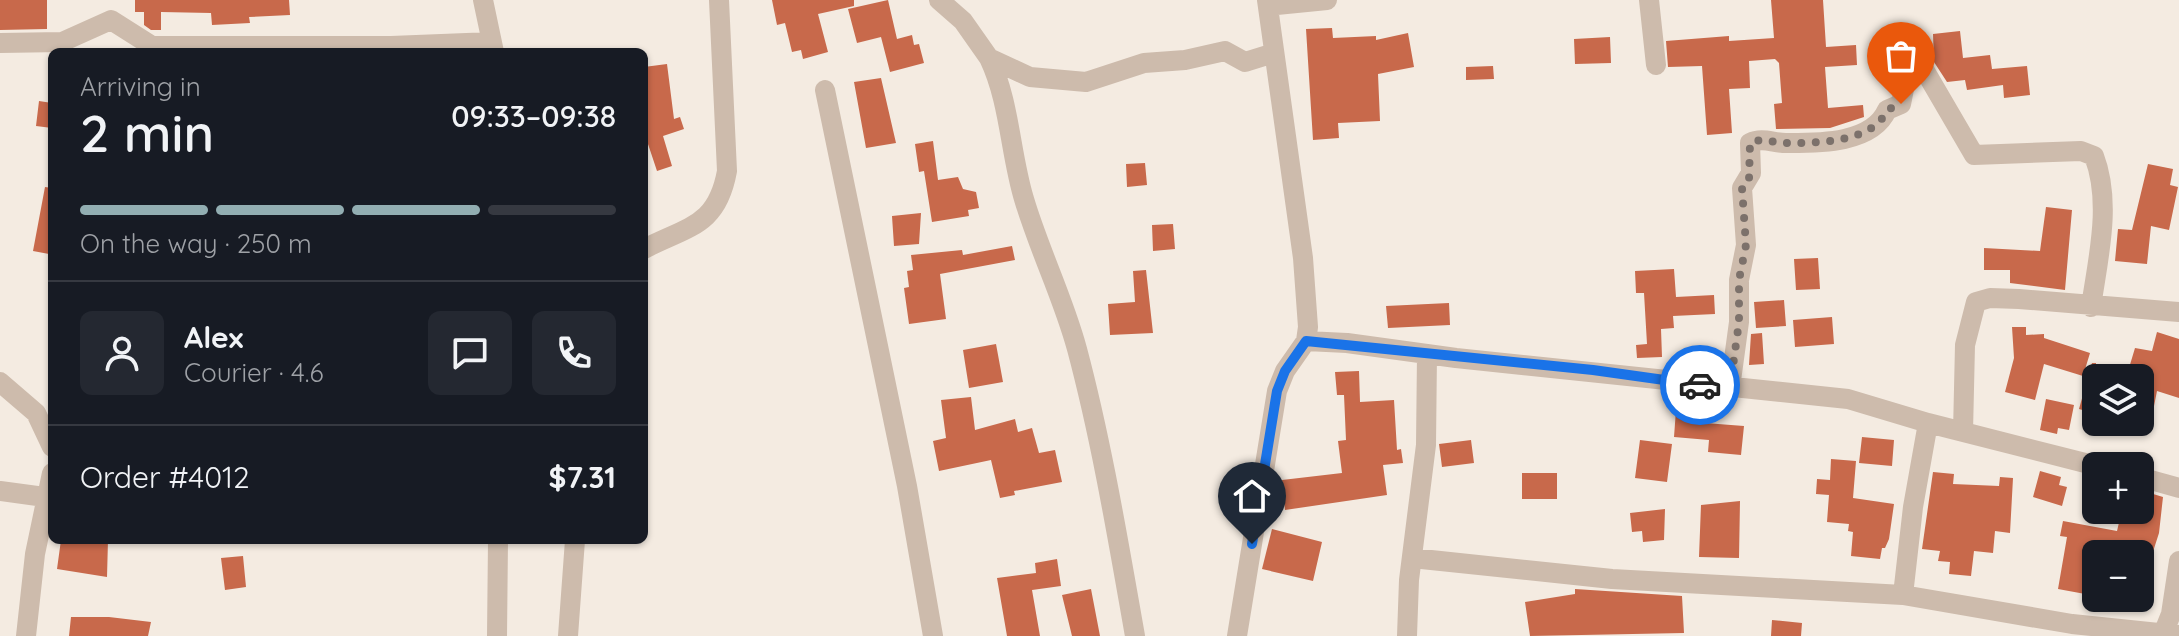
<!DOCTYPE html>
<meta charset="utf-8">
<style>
body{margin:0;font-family:Quicksand,sans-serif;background:#242831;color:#f1f3f6;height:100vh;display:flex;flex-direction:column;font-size:30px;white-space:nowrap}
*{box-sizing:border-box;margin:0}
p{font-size:26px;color:#9ea1a6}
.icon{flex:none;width:44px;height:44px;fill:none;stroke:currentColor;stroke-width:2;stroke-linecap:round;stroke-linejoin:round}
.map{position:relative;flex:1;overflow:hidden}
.drawer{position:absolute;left:48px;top:48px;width:600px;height:496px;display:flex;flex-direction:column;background:#171b24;border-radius:12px;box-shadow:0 2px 6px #0004}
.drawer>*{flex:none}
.controls{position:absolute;left:2082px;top:364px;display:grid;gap:16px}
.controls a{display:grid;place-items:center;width:72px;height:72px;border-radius:12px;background:#171b24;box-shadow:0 2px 6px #0004;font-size:40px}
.pin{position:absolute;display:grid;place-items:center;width:68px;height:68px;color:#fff;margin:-82px -34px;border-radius:50% 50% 50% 0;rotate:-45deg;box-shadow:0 0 8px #0007}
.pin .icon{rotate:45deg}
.courier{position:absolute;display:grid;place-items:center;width:80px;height:80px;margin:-40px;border:6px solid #1a73e8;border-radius:50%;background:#fff;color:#222;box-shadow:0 2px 10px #0007}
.overview em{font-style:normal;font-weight:600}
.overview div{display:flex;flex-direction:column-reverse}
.overview{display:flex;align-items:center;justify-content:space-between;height:136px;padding:0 32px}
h1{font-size:52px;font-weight:600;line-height:60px}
.bar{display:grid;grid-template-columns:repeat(4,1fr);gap:12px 8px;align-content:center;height:96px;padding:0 32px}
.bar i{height:10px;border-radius:6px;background:#363941}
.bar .current{background:#92aeb2}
.bar p{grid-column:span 4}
.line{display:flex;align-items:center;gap:20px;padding:0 32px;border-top:2px solid #363941}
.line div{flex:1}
.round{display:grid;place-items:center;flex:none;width:84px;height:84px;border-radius:12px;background:#242831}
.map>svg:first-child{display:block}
</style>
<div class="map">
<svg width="2179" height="636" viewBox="0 0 2179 636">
<rect width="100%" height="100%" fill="#f4ebe1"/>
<!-- building -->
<path fill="#c8694b" d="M0,0H47V29L0,30Z
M135,0H289L290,15L249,17L250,23L212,25L211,13L161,12V30H151L144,25V12H135Z
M772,0H854V6L818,14L828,52L803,59L801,50L792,52L785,23L777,25Z
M888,0L897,39L912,35L914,45L919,44L924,63L890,72L881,37L857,43L848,9Z
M1771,0H1823L1826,47L1856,45L1857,65L1825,67L1828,108L1863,105L1864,117L1830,128L1776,129L1774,104L1782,103L1779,63L1775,59L1749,61L1750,88L1729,89L1732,133L1707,135L1702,66L1668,67L1666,41L1729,36V41L1774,38Z
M1332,28L1333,38L1376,36V40L1408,33L1414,67L1378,74L1380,121L1338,123L1339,138L1313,140L1306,29Z
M1960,31L1963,58L1990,55L1992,69L2027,66L2030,95L2004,98L2003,85L1967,90L1965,80L1947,82L1934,62L1933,34Z
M1610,37L1611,63L1575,64L1574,39Z
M667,64L674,119L680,117L684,129L663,136L672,166L657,171L644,132V67Z
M1493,66L1494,79L1466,80V67Z
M881,78L896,143L866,148L854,82Z
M39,101L52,103V128L36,126Z
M933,141L938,180L958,177L963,189L976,192L979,208L968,210L969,216L932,222L924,171L919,172L915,144Z
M1145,163L1147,185L1127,187L1126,164Z
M2148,164L2173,169L2170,185L2178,187L2169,230L2151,226L2147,264L2115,261L2118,229L2132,230Z
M45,187L52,188L49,254L33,251Z
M2046,207L2072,210L2065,290L2010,283V270H1984V248L2040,251Z
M921,213L919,244L894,246L892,216Z
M1173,224L1175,249L1153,251L1152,225Z
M1012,246L1015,260L940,274L946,319L909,324L904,288L909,287L907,271L913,270L911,255L962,250L963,255Z
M1818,258L1820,289L1796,290L1794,259Z
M1674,269L1676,297L1714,295L1715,314L1673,316L1674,328L1661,329L1662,357L1637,358L1636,345L1647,344L1644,293H1636L1635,271Z
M1146,270L1153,333L1110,335L1108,304L1135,302L1133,271Z
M1784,300L1786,326L1756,328L1754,302Z
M1449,303L1450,325L1388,328L1386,306Z
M1832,317L1834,344L1795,347L1793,320Z
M2012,327H2026V335L2044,334V338L2090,353L2083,376L2044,364L2035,400L2005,392L2014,358Z
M2157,332L2179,339V398L2157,391L2153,411L2140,408V378H2126L2135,348L2152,351Z
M1762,333L1764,364L1749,365L1751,334Z
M996,344L1003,382L969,388L963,350Z
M2092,363H2096V414L2079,409Z
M1359,371L1360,402L1394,400L1397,450L1401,449L1403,463L1383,465L1387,495L1285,510L1282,480L1342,473L1338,441L1346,440L1344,395H1337L1335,372Z
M971,397L975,430L1015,419L1018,432L1032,428L1039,453L1055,450L1062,482L1014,491L1015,495L1000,498L991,460L939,471L933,441L946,438L941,400Z
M2046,399L2074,405L2069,430L2058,428L2057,434L2040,430Z
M1676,410L1705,412V423L1744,426L1741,455L1708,452L1709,440L1674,437Z
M1862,437L1894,440L1892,466L1859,463Z
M1471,440L1474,463L1442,467L1439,444Z
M1640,440L1672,444L1667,482L1635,478Z
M1831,459L1856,461L1853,498L1894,504L1889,539L1885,548H1882L1880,559L1851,556L1853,532L1848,531L1849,524L1827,522L1829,495L1816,494L1817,479L1830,480Z
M2040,471L2061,477L2059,485L2067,487L2062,506L2033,497Z
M1933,472L1954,474L1953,484L1999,486L2000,477L2013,478L2010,533L1995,531L1993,553L1974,551L1971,576L1949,574L1950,562L1938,561L1940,551L1922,549Z
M1522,473H1557V499H1522Z
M2140,490L2163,497L2159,533L2149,564L2154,565L2146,605L2140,604V553L2111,545L2110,554H2096V596L2058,589L2067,537L2060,536L2063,521L2117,531L2122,510H2140Z
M1740,501L1739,558L1699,557L1701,505Z
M1665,509L1664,540L1643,542L1642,531L1632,532L1630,513Z
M1272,529L1322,542L1313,581L1262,569Z
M61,540H108L107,577L57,569Z
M243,556L246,587L225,590L221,558Z
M1057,559L1061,586L1032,590L1040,636H1007L997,578L1036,573L1035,563Z
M1091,589L1100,636H1072L1062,595Z
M1575,589L1682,596L1684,633L1530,636L1525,602L1575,594Z
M71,617H109L151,622L148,636H69Z
M1772,620L1802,623L1801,636H1771Z"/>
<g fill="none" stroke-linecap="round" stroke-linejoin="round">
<!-- minor -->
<path stroke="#cdbbac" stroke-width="20" d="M483,0L494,52
M939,0L963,21L989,58L1030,77L1086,82L1144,63L1185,60L1225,51L1245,62L1274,53
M1649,0L1656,65
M1268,6L1327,0
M0,43L62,42L111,20L152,46H391L492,42
M989,58C1010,102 1010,153 1024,199C1039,250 1063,297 1077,349C1102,443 1118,540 1135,636
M825,90L907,486L933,636
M644,249C689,226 717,226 727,171L719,0
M1306,341L1347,343L1456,358L1848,399L1928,423L2097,466
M0,382L36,413L52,447
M1730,388L1739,322V280L1746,245L1742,188L1751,173L1750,143C1762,137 1773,143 1786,143C1818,143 1872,144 1887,110L1901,104L1908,69L1925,71L1974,155L2081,151L2094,156C2112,203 2098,258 2091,307
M1963,432L1965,345L1976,302L1990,298L2019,299L2179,312
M2140,477L2179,488
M0,491L52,498
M1412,558L1612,579L1903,595L2072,624L2179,635
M1903,595L1913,507L1928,423
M2163,634L2171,614L2179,561
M26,636L35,554L52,473
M497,636L498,540
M568,636L575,540
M1237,636L1277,391L1285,371L1306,341L1308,327L1303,258L1267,0
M1407,636L1409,580L1426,445L1427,354"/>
</g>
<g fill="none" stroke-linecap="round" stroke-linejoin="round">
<!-- done -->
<path stroke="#7c716b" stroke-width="8" stroke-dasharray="0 14.4" d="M1700,385L1730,388L1739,322V280L1746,245L1742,188L1749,180L1750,143C1762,137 1773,143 1786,143C1817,143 1873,143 1887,110L1901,104"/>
<!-- route -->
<path stroke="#1a73e8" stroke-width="10" d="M1252,544L1277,391L1285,371L1306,341L1593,370L1700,385"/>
</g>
</svg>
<div class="controls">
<a><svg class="icon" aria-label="layers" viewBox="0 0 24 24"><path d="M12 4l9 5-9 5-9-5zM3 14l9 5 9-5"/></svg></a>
<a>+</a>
<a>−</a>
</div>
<div class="pin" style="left:1901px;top:104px;background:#ea580c"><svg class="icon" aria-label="bag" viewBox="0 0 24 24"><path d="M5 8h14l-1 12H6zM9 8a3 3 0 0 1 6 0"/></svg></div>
<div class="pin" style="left:1252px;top:544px;background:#1f2937"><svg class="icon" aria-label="home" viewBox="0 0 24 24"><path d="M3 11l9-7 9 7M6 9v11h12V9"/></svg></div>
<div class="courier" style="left:1700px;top:385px"><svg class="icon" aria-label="car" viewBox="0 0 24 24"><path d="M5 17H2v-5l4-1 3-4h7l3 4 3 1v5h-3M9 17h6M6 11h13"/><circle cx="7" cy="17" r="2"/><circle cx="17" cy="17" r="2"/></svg></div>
<section class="drawer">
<div class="overview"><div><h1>2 min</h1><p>Arriving in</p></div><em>09:33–09:38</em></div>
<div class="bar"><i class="current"></i><i class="current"></i><i class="current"></i><i></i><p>On the way · 250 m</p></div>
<div class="line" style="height:144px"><a class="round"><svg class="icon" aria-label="person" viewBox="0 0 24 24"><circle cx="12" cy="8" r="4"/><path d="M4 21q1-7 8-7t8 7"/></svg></a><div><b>Alex</b><p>Courier · 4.6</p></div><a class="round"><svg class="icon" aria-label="chat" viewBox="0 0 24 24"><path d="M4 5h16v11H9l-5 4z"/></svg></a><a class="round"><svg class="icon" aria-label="phone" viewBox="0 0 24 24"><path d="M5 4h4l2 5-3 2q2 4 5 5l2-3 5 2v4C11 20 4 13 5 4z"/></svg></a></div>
<div class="line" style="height:104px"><div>Order #4012</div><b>$7.31</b></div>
</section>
</div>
